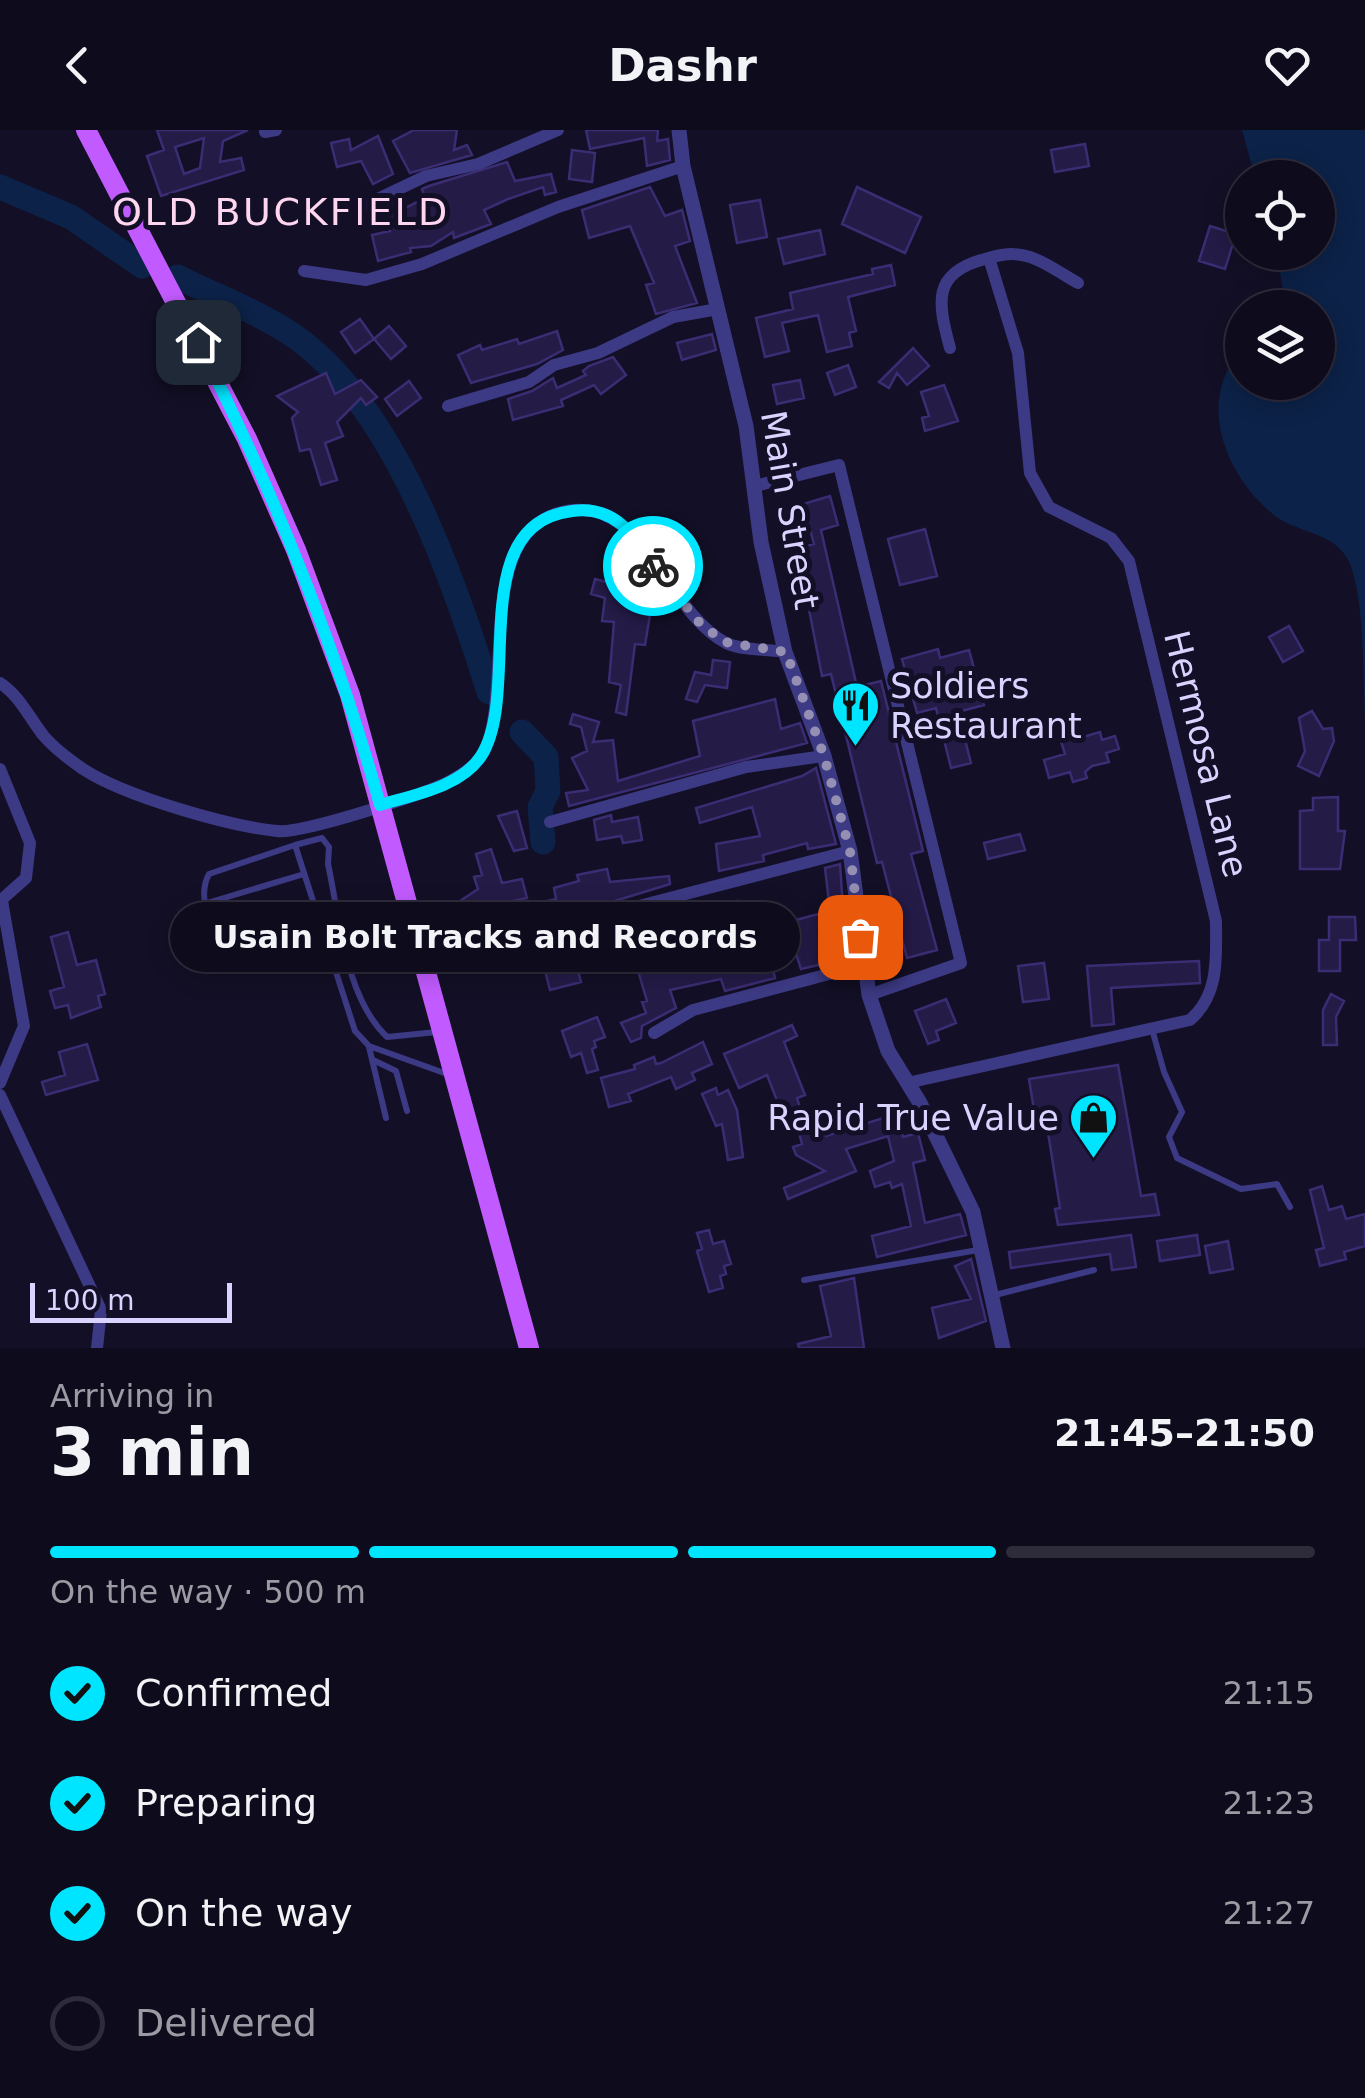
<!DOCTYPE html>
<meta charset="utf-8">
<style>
body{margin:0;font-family:"DejaVu Sans",sans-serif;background:#1c1929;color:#f1f3f6;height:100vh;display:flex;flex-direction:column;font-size:38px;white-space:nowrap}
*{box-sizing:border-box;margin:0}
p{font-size:32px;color:#9b9ba3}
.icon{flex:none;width:55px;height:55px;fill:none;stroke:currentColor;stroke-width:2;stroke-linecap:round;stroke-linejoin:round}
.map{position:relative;height:1218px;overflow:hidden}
.side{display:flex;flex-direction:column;background:#0e0b1c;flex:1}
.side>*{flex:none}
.controls{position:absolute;left:1225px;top:30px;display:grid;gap:20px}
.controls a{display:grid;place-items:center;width:110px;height:110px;border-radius:50%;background:#0e0b1c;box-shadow:0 5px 25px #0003,0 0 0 2px #2e2b3b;font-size:50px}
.scale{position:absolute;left:30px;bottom:25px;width:202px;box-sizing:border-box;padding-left:10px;border:5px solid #d9d4ff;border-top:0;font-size:28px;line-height:35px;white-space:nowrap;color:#d9d4ff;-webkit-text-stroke:8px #130f26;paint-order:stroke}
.pin{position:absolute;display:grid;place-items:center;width:85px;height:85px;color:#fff;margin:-42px;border-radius:20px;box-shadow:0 5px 15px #0006}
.courier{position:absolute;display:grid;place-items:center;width:100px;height:100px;margin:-50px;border:8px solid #00e5ff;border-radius:50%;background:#fff;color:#222;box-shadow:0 2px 12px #0007}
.bubble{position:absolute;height:70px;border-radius:35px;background:#0e0b1c;box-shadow:0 5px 25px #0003,0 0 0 2px #2e2b3b;font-size:32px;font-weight:700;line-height:70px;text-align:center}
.head em{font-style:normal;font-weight:700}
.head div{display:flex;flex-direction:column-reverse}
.head{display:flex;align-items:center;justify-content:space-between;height:170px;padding:0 50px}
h1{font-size:65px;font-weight:700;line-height:75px}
.bar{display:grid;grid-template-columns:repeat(4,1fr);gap:15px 10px;align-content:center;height:120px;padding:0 50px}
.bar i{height:12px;border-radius:8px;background:#2e2b3b}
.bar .selected{background:#00e5ff}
.bar p{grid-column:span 4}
ol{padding:0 50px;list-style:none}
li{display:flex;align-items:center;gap:30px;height:110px}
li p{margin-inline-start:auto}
li .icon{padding:10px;border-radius:50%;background:#00e5ff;color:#111;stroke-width:4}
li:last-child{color:#9b9ba3}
li i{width:55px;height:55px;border:5px solid #2e2b3b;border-radius:50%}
header{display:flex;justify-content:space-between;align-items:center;height:130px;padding:0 50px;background:#0e0b1c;font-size:45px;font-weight:700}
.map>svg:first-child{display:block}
</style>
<header><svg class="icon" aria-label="back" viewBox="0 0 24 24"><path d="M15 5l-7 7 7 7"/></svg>Dashr<svg class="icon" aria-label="heart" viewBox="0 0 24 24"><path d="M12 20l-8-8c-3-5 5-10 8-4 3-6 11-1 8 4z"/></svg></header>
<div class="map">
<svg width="1365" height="1218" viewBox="0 0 1365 1218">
<rect width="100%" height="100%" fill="#130f26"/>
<!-- water -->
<path fill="#0c2248" d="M1242,0H1365V589C1363,548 1365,461 1347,428C1332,402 1298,403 1275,386C1225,346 1195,271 1242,219V252H1318V178L1279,177L1283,161L1277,123L1318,122V48L1255,47Z"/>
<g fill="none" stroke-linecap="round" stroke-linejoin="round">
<!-- river -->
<path stroke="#0c2248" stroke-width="25" d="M0,57L71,87L142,136
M178,147C215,166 259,182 294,206C394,275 454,450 489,562
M522,602L546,627L548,661L540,677L543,712"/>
</g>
<!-- building -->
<path fill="#241b47" stroke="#3b2d73" stroke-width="2.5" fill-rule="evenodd" d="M157,0H248L223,11L220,32L241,28L244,40L161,66L147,26L164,20ZM204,8L200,38L184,44L175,17Z
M414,0H457L454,20L467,15L472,25L410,43L393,11Z
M586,0H658L657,11L668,9L670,30L647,36L644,8L590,19Z
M378,6L393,44L373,54L361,31L337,37L331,13L349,9L351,20Z
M1085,14L1089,36L1055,42L1051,20Z
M572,20L595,23L592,52L569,49Z
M507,32L515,51L551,44L556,62L545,65L543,57L508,69L484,80L491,94L454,108L453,102L431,116L410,118L411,122L378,131L372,105L390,101L384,77L400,70L403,79L425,68L422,59L429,56Z
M650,57L665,86L682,80L690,111L675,116L697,173L656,184L646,155L654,153L630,96L589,108L582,80Z
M857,57L921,87L905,123L842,94Z
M760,70L767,107L737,113L730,75Z
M1210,96L1236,104L1225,139L1199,131Z
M820,100L825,124L784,134L778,109Z
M891,135L895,155L848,167L856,201L849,203L852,216L827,222L818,185L782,193L789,221L765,227L756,188L793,179L790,163L873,144L872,139Z
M360,189L374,209L355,223L341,202Z
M389,196L406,216L391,229L374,209Z
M557,201L563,220L537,234L471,253L458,225L480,215L482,220L517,209L519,214Z
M712,204L716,220L682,230L677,213Z
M913,218L929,236L907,255L897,243L889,258L879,252Z
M613,227L626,245L601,264L594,255L561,270L563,276L513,290L508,269L532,261L553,248L557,258L586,245L583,241L589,236Z
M848,235L856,257L835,265L827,243Z
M326,243L335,264L361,250L377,267L366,275L361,268L337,292L343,306L325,313L337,350L321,355L310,319L300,321L292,288L298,282L277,266Z
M800,250L804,268L777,274L773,255Z
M409,251L421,268L397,286L385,269Z
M944,255L958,291L925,301L922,288L929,286L921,262Z
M830,366L838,395L821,400L857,557L881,551L923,721L911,724L937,820L907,828L882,732L877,733L831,544L822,546L797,418L814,414L803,374Z
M925,399L937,446L900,455L888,409Z
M595,449L637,460L634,474L651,479L645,515L635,514L626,585L616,582L621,555L609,552L614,492L602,491L605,468L591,464Z
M1289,496L1303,521L1283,532L1269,507Z
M938,519L940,528L969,520L984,575L958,582L971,633L951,638L936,578L917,583L902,529Z
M713,530L730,532L727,558L705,555L697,572L686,569L695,542L711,545Z
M775,569L781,599L800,593L807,613L569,676L566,663L588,660L572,628L587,621L581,597L570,594L573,584L599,592L593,612L613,610L618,651L700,626L693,591Z
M1312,581L1323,599L1332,598L1334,611L1319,646L1298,636L1305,621L1299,588Z
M1074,601L1076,609L1100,602L1102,610L1115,606L1119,619L1106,623L1109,632L1092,636L1085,642L1087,648L1073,652L1070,642L1049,648L1044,630L1065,624L1059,605Z
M816,638L836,714L808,719L807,713L763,725L764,731L719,741L716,714L760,706L752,677L700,693L696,678L802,646Z
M1338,667V701H1345L1340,739H1300V681L1313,680V668Z
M517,681L527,718L514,721L498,686Z
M611,685L612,692L638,687L642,710L623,713L621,706L597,710L594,690Z
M1020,704L1025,720L988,729L984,713Z
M491,719L502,753L522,749L527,768L499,774L503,786L489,791L482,771L457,788L460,797L444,802L441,792L448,790L445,781L478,759L474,747L482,745L476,724Z
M840,734L844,792L853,827L801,839L796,824L766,831L761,807L790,801L788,792L830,781L825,738Z
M607,739L610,752L669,746L670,754L543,793L542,802L549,809L602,796L606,811L574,824L581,852L550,860L543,833L510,841L500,798L543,786L539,773L556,769L554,758L579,751L577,745Z
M738,771L742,799L719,802L715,774Z
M1329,787H1355L1356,810H1340V841H1319V810H1329Z
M694,788L703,824L732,820L734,838L743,835L745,842L772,835L775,848L725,861L721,849L670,860L676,878L642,896L641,908L631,912L621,893L646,883L642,872L647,871L633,824L625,825L621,805L650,799L658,838L689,829L679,792Z
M68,802L77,835L96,830L105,864L98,866L101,877L71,888L68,875L55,878L50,861L64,857L51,807Z
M1199,831L1200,853L1111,858L1114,894L1092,896L1087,836Z
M1044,833L1049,869L1023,872L1018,836Z
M1331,864L1344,871L1336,887L1337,915H1323V880Z
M946,869L956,893L936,901L939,910L928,914L915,881Z
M597,887L605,907L594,911L596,917L592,919L598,940L587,943L581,923L571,927L562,901Z
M792,895L797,906L784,912L805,965L797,968L802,984L783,986L767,945L739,958L724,924Z
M703,912L712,934L692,943L695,950L676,959L671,947L628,964L631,971L609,977L601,948L635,939L634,935L654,927L656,934L661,933Z
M87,914L98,950L46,965L42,952L65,945L59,922Z
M1118,935L1141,1066L1155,1064L1159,1085L1058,1095L1055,1079L1060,1078L1047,996L1037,998L1029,949Z
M716,958L718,965L728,960L737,980L743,1027L728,1030L722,994L716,996L702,964Z
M820,984L826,1006L896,984L903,1007L918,1003L925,1030L913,1033L925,1093L960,1084L966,1105L877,1127L872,1106L911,1096L902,1054L892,1058L890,1052L875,1057L870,1041L894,1031L888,1006L846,1019L856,1041L788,1069L784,1058L825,1041L796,1025L793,1017L802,1014L796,992Z
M1322,1056L1329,1080L1342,1076L1346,1089L1365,1084V1116L1344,1122L1346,1129L1320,1136L1316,1120L1324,1118L1310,1060Z
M709,1100L713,1114L724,1111L731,1134L724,1136L726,1144L720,1146L723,1158L709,1162L697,1121L702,1119L697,1103Z
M1131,1105L1136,1137L1112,1140L1110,1124L1011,1138L1009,1122Z
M1197,1105L1200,1125L1160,1131L1157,1111Z
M1228,1111L1233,1139L1210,1143L1205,1116Z
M971,1129L986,1191L939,1208L932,1178L971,1169L955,1136Z
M854,1148L864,1218H799L798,1214L831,1206L820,1156Z"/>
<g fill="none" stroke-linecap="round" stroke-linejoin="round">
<!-- service -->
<path stroke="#3d3a85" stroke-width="6" d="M204,774L304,744
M221,817C212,794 196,768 209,744L295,715
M1152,899L1164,942L1182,982L1169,1007L1177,1028L1241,1059L1277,1054L1290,1077
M437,902L387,907C345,867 340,789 328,734L329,717L322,708L295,715L355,901L369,916L447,944
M369,917L386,988
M373,930L396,941L407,981
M804,1150L978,1120
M995,1165L1094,1140"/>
<!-- minor -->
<path stroke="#3d3a85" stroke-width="12" d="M265,2L276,0
M363,76L426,46L478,34L558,0
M304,141L366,150L422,134L558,77L683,36
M950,218C938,173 931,143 985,129C1002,124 1013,122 1030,127C1046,132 1063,145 1078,153
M448,276L529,252L554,235L598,223L673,187L718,179
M755,356L839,335L961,833L869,865
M0,553C19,565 29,587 43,605C53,617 70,630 83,639C124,666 228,696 277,701C302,704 425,664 450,651C463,644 477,635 484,622C516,557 469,390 574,380C646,374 667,482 726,513C743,521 767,519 785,522
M0,639L30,713L26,748L0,771
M550,692L746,637L824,626
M551,799L850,721
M654,903L693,880L863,835
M0,953L24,896L2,771
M907,953L1190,890C1220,864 1216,827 1216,791L1129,431L1111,408L1049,377L1030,343L1018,223L989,128
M0,965L101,1180L97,1218"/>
<!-- tertiary -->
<path stroke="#3d3a85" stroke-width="15" d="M679,0L683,36L746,296L761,412L785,522L824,626L850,721L869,865L888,921L920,973L973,1082L1003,1218"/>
<!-- primary -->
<path stroke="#c25bff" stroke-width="20" d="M86,0L247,309L296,420L350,565L529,1218"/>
</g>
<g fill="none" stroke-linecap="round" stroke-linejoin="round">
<!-- done -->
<path stroke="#948fb3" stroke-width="10" stroke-dasharray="0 18" d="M653,436L699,492L724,512L786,522L824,626L850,721L860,807"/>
<!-- route -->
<path stroke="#00e5ff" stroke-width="12" d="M198,212C274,362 335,513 380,675C413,665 461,657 481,626C523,562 463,394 572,381C614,375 634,404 653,436"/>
</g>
<!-- icons -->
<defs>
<symbol id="restaurant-pin" viewBox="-11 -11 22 30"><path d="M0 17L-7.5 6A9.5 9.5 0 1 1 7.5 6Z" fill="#00e5ff" stroke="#130f26"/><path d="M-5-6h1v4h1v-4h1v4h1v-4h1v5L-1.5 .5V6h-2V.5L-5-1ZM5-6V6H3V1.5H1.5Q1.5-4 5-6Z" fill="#111"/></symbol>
<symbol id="shop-pin" viewBox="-11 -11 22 30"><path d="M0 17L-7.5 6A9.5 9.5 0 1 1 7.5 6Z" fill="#00e5ff" stroke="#130f26"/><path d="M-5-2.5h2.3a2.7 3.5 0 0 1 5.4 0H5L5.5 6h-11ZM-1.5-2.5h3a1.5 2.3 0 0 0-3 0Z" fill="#111"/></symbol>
</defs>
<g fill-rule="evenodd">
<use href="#restaurant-pin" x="828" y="548" width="55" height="75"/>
<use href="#shop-pin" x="1066" y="960" width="55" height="75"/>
</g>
<g text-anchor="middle" stroke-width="10" stroke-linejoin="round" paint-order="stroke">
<!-- street labels -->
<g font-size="35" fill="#d9d4ff" stroke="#130f26">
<text transform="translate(790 380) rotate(80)" y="12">Main Street</text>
<text transform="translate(1206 624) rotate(76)" y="12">Hermosa Lane</text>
</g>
<!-- poi labels -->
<g font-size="35" fill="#d9d4ff" stroke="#130f26" text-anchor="start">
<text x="890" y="568">Soldiers<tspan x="890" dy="40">Restaurant</tspan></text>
<text x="1059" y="1000" text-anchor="end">Rapid True Value</text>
</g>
<!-- neighbourhood labels -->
<g font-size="38" letter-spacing="2.5" fill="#ffd6f0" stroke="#130f26">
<text x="281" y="95">OLD BUCKFIELD</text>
</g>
</g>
</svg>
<div class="controls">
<a><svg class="icon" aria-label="locate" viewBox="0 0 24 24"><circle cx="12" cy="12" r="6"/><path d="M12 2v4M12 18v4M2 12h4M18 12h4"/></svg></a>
<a><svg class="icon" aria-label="layers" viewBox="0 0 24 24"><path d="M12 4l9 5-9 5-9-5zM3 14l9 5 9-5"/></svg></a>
</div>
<div class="scale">100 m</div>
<div class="pin" style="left:860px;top:807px;background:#ea580c"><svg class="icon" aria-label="bag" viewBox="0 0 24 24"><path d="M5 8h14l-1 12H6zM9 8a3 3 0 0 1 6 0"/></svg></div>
<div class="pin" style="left:198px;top:212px;background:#1f2937"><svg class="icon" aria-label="home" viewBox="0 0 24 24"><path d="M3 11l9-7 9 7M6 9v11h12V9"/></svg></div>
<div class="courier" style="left:653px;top:436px"><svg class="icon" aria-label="bike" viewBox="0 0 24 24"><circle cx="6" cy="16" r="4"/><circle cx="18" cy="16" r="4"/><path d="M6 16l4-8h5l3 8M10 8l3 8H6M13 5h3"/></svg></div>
<div class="bubble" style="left:170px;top:772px;width:630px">Usain Bolt Tracks and Records</div>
</div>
<section class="side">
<div class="head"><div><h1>3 min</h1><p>Arriving in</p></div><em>21:45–21:50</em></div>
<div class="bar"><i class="selected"></i><i class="selected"></i><i class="selected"></i><i></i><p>On the way · 500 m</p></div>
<ol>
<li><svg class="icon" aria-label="check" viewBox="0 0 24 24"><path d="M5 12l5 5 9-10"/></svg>Confirmed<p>21:15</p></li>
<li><svg class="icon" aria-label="check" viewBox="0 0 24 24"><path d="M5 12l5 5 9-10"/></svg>Preparing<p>21:23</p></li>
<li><svg class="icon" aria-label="check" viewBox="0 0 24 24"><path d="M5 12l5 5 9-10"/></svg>On the way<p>21:27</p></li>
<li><i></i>Delivered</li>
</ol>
</section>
